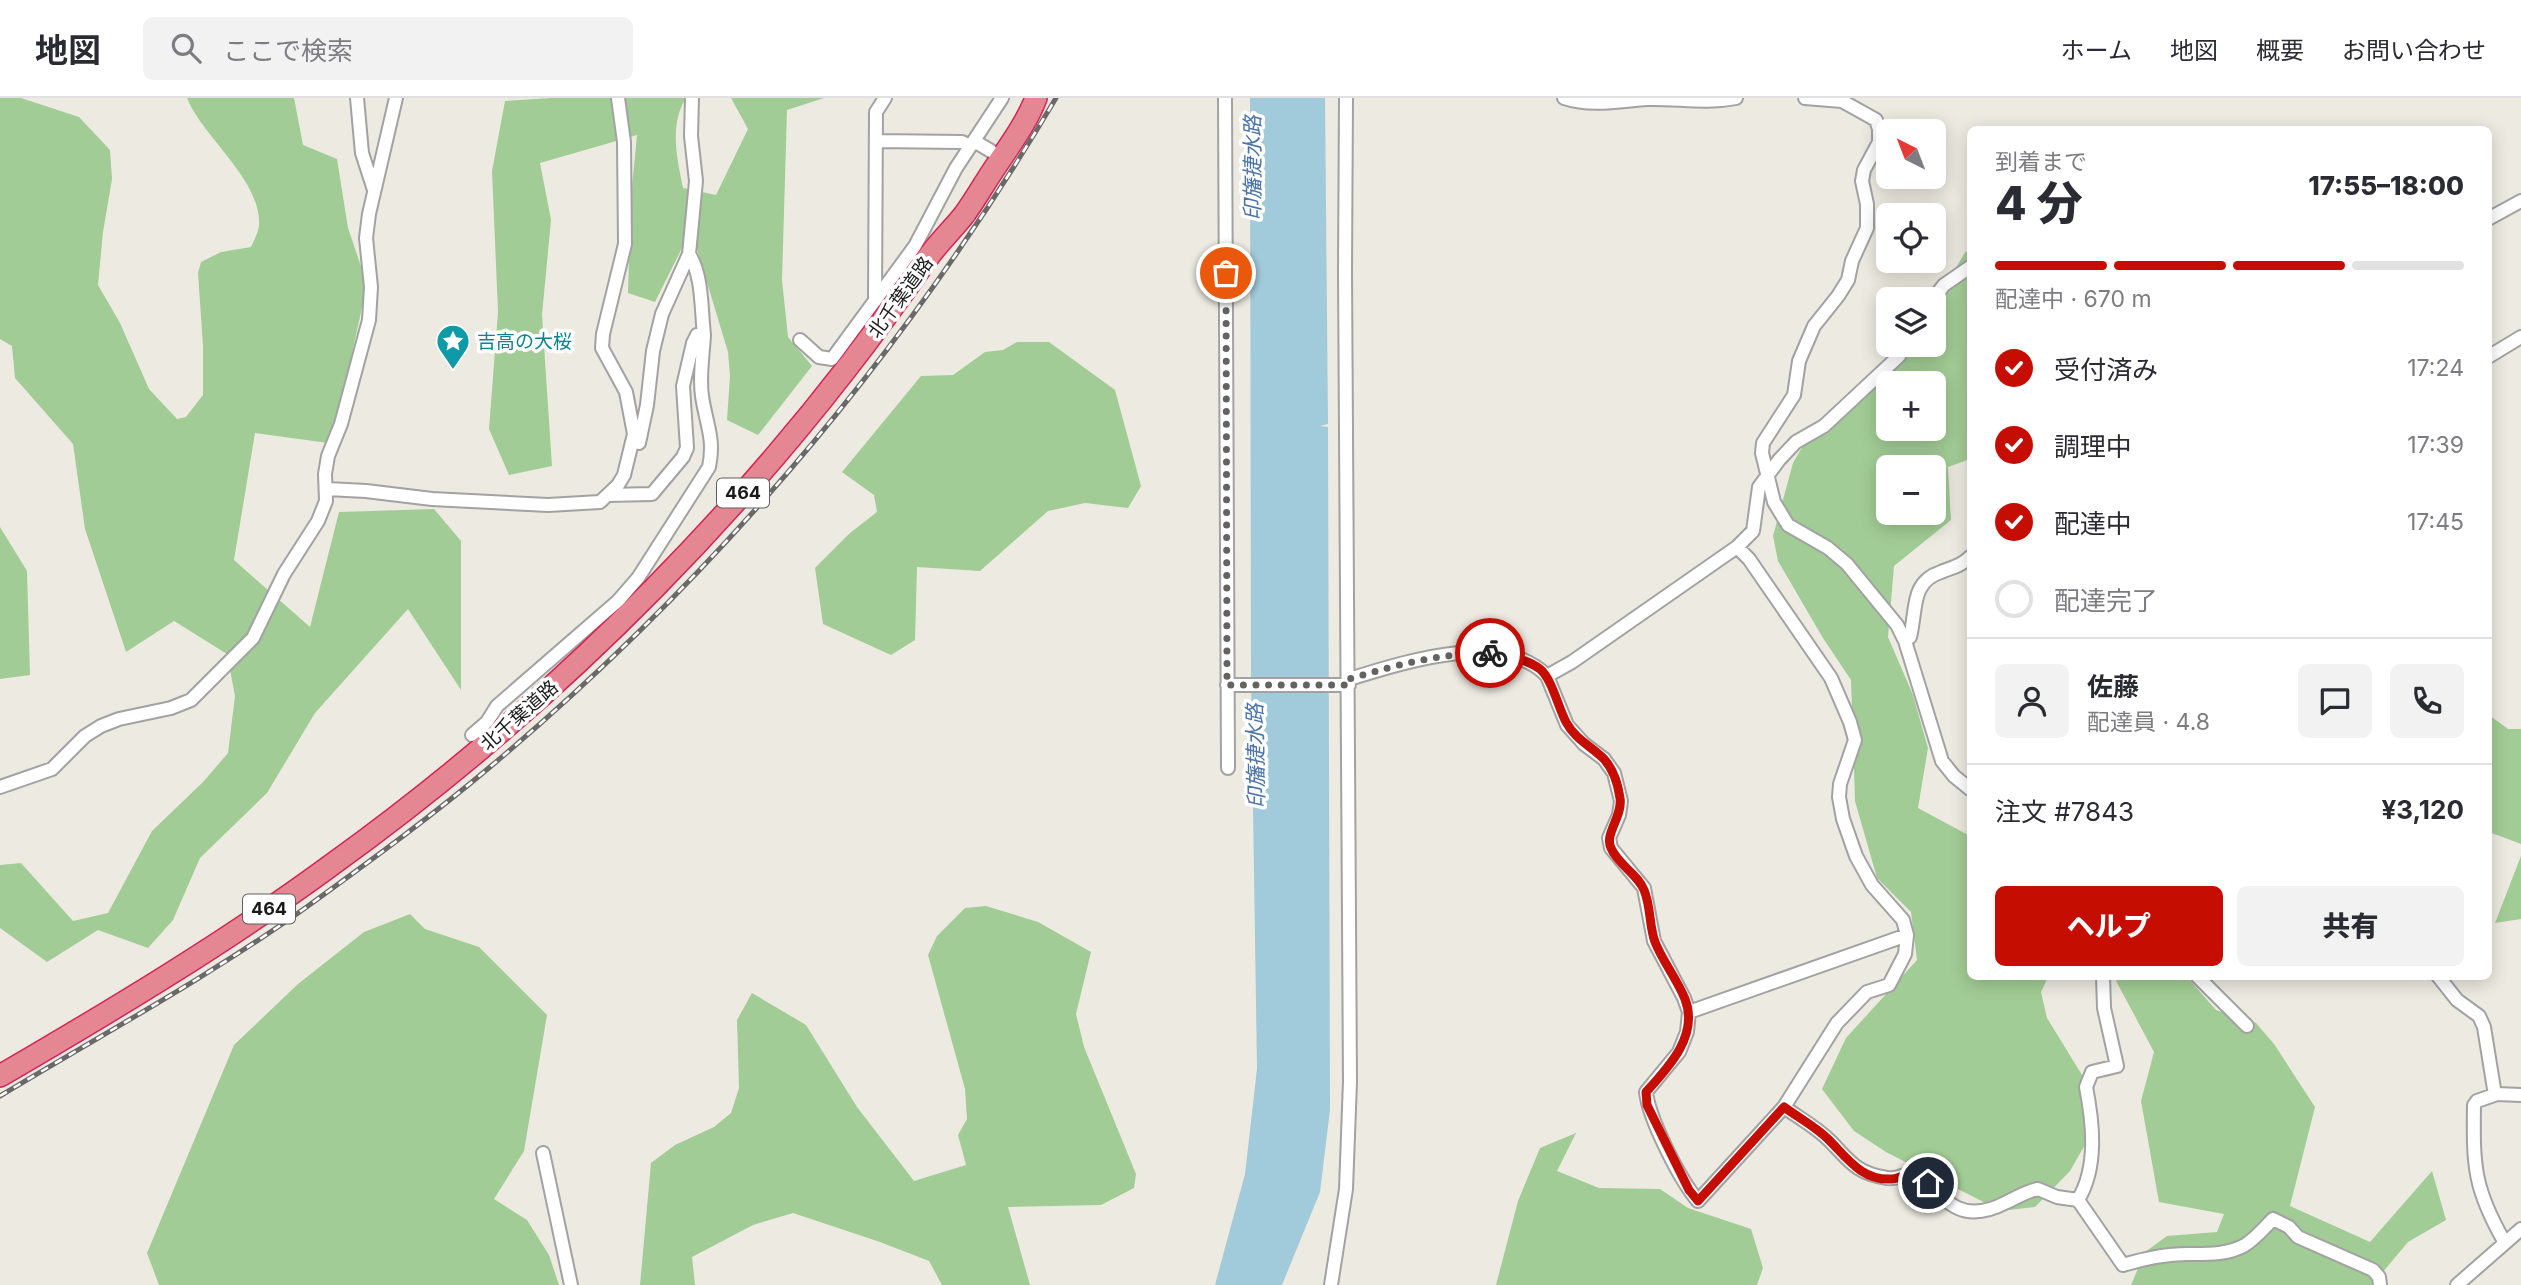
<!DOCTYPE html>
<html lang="ja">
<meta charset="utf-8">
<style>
body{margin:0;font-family:Inter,"Noto Sans JP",sans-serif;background:#f2f2f3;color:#2b2b33;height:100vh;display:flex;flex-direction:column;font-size:26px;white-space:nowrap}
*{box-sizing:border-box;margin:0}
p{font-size:23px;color:#7c7c81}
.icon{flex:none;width:38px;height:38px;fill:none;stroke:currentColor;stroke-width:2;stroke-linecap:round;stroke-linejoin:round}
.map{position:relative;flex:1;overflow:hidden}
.drawer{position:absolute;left:1967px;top:28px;width:525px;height:854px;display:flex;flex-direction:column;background:#fff;border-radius:10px;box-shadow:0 4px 18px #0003}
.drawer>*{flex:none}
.needle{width:46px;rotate:318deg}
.controls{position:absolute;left:1876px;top:21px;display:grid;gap:14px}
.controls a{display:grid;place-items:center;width:70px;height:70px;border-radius:10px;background:#fff;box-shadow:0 4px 18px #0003;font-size:35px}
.pin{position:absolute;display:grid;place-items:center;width:60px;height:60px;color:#fff;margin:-30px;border:4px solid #fff;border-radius:50%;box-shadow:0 2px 7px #0007}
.courier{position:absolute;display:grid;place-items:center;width:70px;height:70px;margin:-35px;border:5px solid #c50d01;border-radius:50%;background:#fff;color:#222;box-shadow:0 2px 9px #0007}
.summary em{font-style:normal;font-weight:800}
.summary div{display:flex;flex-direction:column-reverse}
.summary{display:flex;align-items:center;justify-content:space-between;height:119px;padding:0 28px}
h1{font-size:46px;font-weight:800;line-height:52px}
.bar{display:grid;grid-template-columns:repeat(4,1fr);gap:10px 7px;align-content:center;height:84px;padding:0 28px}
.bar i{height:9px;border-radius:5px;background:#e1e1e2}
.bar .on{background:#c50d01}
.bar p{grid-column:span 4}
.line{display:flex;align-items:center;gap:18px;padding:0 28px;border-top:2px solid #e1e1e2}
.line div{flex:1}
.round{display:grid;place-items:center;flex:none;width:74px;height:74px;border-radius:10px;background:#f2f2f3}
ol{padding:0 28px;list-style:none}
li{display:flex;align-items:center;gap:21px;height:77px}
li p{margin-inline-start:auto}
li .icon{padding:7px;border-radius:50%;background:#c50d01;color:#fff;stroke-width:4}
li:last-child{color:#7c7c81}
li i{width:38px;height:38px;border:4px solid #e1e1e2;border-radius:50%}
.action{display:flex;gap:14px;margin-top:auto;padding:14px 28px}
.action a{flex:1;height:80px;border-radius:10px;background:#c50d01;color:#fff;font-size:28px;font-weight:800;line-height:80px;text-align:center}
.action a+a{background:#f2f2f3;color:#2b2b33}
header{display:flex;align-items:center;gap:42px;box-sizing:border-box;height:98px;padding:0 35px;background:#fff;border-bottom:2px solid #e1e1e2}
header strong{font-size:33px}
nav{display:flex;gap:38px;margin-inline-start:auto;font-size:24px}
.search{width:490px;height:63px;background:#f2f2f3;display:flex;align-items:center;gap:18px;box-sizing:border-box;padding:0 24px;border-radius:10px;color:#7c7c81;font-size:26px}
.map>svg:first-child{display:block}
</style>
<header>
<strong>地図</strong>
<div class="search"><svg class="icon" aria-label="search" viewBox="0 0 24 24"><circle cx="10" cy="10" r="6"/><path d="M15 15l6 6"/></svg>ここで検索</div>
<nav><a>ホーム</a><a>地図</a><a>概要</a><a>お問い合わせ</a></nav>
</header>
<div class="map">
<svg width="2521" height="1187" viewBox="0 0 2521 1187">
<rect width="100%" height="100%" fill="#edeae1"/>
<!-- forest -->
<path fill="#a2cc95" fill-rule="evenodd" d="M0,0H21L79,19L110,52L112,81L103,134L98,187L120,225L149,291L177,321L186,319L203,297V248L198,175L201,164L221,154L251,149C254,142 258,135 259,128C262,82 203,40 187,0H294L303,47L337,61L348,130L367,186L350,265L328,345L255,335L234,462L310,529L339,414L434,411L461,443V592L408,511L315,615L267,695L200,760L173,822L148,850L98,832L47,864L0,830V767L21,765L73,823L108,815L152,733L203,684L228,655L235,598L227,556L174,523L126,554L85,431L73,346L15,280L12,248L0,241Z
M551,0H686C669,27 677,60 683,90L716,97L748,31L731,0H824L787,12L782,182L788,239L812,268L758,337L727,322L730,278L728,254L696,148L685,144L655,204L628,195L631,99L637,37L540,65L551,122L542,217L552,368L509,377L489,331L498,214L492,73L505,3Z
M1966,153L1970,157V361L1948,369L1951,422L1894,468L1888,539L1913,597L1928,650L1918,710L1970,738V878L2048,879L2041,894L2047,920L2082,977L2086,1045L2070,1073L2035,1109L2001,1113L1886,1054L1854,1033L1822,991L1846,940L1917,862L1911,814L1877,780L1855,703L1851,582L1823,540L1778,463L1773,438L1793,365L1812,332L1899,247H1934V206ZM1888,285H1934V331H1888ZM1888,369H1934V415H1888Z
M1017,244H1049L1115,292L1141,388L1128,410L1085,405L1048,413L980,473L917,469L915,542L891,557L823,526L815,470L850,435L877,414L874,397L842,374L921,278L953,277L985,254L1003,252Z
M0,429L27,473L30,577L0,581Z
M2489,617L2508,631H2521V746L2489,734Z
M2521,758V821L2495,825Z
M986,808L1038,824L1091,854L1076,916L1084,949L1136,1076L1134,1090L1101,1107L1008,1109L1030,1187H942L929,1163L880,1144L793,1115L753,1127L692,1159L695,1187H640L651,1065L675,1047L714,1029L731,1015L739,990L737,922L752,895L806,927L857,1009L914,1083L966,1067L958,1037L967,1021L965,991L928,857L937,838L965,810Z
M410,816L425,831L479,849L547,917L524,1053L494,1101L527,1122L549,1157L559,1187H159L147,1155L234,947L298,886L364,834Z
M2114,879H2187L2216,912L2256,925L2274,946L2315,1009L2290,1108L2370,1144L2432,1073L2446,1122L2408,1144L2372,1187H2131L2145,1154L2167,1138L2217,1134L2224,1116L2159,1104L2141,1003L2154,954Z
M1576,1035L1557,1073L1599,1090L1660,1091L1688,1110L1751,1131L1763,1170L1757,1187H1496L1518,1103L1540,1050Z"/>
<!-- water -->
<path fill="#a1cadb" d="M1250,0H1325L1328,326L1320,328L1328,329L1330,1012L1320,1094L1282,1187H1215L1245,1076L1257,971L1251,578Z"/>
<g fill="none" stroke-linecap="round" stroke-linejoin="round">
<defs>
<path id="street" d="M357,0L362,55L374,92
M1225,0L1228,670
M1564,0C1591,9 1620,3 1647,1C1678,0 1705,6 1736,0
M1805,0L1842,3L1869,18L1876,22L1879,31V44L1864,72L1862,83L1867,106V130L1852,163L1848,182L1838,198L1814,228L1799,263L1794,297L1763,345L1762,355L1774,404L1788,427L1828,450L1847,466L1897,527L1905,543L1942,663L1954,678L1970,691
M876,43L962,44L970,48
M974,43L991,53
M2488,121L2521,103
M689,156C703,178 701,212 704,237
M1933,201L1944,187L1970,169
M875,203L876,14L885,0
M800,242L819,259L832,261L915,148L956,70L1002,0
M2488,259L2521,239
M639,345L647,307L653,253L662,216L689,156L696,83L691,38L692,0
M327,391L366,393L432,401L548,407L600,404L618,387L624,377L634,336L626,294L602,250L603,236L625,146L624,44L618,0
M1905,543L1910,539C1917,512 1910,484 1941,474C1953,469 1961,468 1970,459
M1547,578L1567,627L1584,646L1604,661L1614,675L1621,703L1619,717L1609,740L1611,750L1644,790L1654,843L1684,900L1689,914L1687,934L1679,954L1646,994C1649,1021 1680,1082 1698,1103L1784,1009L1837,925L1867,894L1889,887L1905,856L1907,837L1903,822L1872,787L1856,758L1843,721L1839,699L1840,686L1855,642L1850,624L1831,580L1749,461L1737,449
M1349,581C1402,565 1502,531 1547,578L1572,564L1737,449L1753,433L1759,389L1779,362L1796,344L1824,328L1899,258L1906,247
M1227,587H1349
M472,637L487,624L497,608L618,503L638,480L709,369C715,340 706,326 702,298C699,279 703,257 704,237H697L693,245L683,288L687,350L683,359L652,396L608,397
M0,689L52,671L85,638L101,628L119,621L171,610L191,602L253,540L284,476L318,423L326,403L325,376L328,358L341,326L369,222L371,189L366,140L369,116L396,0
M2197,878L2247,928
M2438,878L2457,902L2479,918L2484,929L2494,991L2497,996L2521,997
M1689,914L1907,837
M2497,996L2477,1003L2474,1007C2473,1069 2474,1091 2505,1145
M1784,1009C1799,1020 1816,1029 1829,1042C1850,1063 1855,1075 1887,1080C1898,1082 1907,1074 1919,1074C1947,1106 1963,1127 2007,1104C2018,1099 2026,1093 2038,1091L2057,1099L2078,1102L2123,1167C2143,1161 2166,1156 2187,1156C2206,1156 2228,1157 2245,1147C2256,1140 2264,1130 2273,1121L2289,1129L2298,1139L2373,1172L2379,1179L2380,1187
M543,1055L571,1187
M2078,1102C2098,1069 2093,1025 2086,989L2092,974L2117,968L2104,910L2103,878
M1331,1187L1346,1091L1350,983L1345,173L1346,0
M2457,1187L2521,1131"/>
<path id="highway" d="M0,978C113,912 225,845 330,768C561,602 765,395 927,161C938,145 952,132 964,117C975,102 985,84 996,68C1010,47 1027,24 1036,0"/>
</defs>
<!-- street casing -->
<use href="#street" stroke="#a2a2a2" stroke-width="16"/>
<!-- highway casing -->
<use href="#highway" stroke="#d42456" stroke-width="24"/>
<!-- street -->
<use href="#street" stroke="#fff" stroke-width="12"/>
<!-- highway -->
<use href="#highway" stroke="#e58793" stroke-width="21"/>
<defs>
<path id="rail" d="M0,998C103,936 210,878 308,808C370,763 432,718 490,669C716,479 906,253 1056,0"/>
</defs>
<!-- rail casing -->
<use href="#rail" stroke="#696969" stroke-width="5"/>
<!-- rail -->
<use href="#rail" stroke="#fff" stroke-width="2.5" stroke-dasharray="8" stroke-linecap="butt"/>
</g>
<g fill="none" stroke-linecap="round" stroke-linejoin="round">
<!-- done -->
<path stroke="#646360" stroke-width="7" stroke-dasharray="0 12.6" d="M1226,175L1227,587H1349V581C1396,567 1441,555 1490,555"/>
<!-- route -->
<path stroke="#c50d01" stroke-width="9" d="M1490,555C1506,557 1527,561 1540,571C1552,581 1558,609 1566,624C1575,641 1591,648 1604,661C1613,671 1618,686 1620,700C1623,718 1604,736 1611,750C1618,767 1638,776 1644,792C1651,808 1649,828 1655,844C1663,864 1677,881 1685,901C1699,937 1669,969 1646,994L1647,1007L1689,1092L1698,1103L1784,1009C1799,1020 1816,1029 1829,1042C1847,1060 1862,1083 1892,1081C1902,1080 1909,1074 1919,1074L1928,1085"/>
</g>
<!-- icons -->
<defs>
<symbol id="sight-pin" viewBox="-11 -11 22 30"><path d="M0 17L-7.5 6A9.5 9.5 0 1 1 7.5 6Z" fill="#0f9aa8" stroke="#fff"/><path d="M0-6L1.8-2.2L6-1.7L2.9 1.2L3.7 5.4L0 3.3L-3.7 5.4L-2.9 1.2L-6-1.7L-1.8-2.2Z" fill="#fff"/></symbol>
</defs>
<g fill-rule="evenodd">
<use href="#sight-pin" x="434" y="224" width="38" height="52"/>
</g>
<g text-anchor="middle" stroke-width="7" stroke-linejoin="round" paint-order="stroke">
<!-- shield labels -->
<g fill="#fff" stroke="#5f5f5f" stroke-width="2">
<rect x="717" y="380.5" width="52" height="29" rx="5"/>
<rect x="243" y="796.5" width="52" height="29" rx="5"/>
</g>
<g font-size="18" font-weight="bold" fill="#1b1b1b">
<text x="743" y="401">464</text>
<text x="269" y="817">464</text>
</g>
<!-- street labels -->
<g font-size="19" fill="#1b1b1b" stroke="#fff">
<text transform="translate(900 199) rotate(-54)" y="7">北千葉道路</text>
<text transform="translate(519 617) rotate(-41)" y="7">北千葉道路</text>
</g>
<!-- culture labels -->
<g font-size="19" fill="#0d838f" stroke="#fff" text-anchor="start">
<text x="477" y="250">吉高の大桜</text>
</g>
<!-- water labels -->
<g font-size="21" font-style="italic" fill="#4973a9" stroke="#fff">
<text transform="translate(1253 70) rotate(-90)" y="7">印旛捷水路</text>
<text transform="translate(1256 658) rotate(-91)" y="7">印旛捷水路</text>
</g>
</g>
</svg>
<div class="controls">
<a><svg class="needle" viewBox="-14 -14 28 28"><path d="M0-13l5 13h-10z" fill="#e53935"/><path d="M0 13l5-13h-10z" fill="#7c7c81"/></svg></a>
<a><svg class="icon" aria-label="locate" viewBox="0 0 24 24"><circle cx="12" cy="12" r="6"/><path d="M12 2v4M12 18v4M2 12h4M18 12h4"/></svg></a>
<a><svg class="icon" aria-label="layers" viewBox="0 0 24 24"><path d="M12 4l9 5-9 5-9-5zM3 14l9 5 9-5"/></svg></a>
<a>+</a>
<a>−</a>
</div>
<div class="pin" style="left:1226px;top:175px;background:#ea580c"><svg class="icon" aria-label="bag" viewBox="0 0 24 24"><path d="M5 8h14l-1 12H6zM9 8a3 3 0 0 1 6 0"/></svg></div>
<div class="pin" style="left:1928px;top:1085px;background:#1f2937"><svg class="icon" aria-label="home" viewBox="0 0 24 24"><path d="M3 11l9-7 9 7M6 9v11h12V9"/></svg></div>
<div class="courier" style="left:1490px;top:555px"><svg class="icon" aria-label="bike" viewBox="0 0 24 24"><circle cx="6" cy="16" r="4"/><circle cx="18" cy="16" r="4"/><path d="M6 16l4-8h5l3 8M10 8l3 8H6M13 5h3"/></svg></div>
<section class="drawer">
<div class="summary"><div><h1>4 分</h1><p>到着まで</p></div><em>17:55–18:00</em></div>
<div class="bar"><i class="on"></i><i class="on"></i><i class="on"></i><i></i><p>配達中 · 670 m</p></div>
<ol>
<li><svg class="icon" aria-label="check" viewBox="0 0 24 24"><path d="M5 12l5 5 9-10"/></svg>受付済み<p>17:24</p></li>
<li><svg class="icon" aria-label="check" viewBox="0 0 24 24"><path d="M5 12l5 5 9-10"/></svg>調理中<p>17:39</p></li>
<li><svg class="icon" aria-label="check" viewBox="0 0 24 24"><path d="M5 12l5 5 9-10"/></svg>配達中<p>17:45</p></li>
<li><i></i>配達完了</li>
</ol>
<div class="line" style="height:126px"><a class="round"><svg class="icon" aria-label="person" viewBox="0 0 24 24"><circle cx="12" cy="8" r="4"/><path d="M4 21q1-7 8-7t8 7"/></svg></a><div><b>佐藤</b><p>配達員 · 4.8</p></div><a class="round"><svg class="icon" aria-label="chat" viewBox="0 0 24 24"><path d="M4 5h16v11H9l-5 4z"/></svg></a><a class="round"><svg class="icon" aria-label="phone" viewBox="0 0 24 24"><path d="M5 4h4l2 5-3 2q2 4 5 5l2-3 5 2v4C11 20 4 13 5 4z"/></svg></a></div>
<div class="line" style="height:91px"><div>注文 #7843</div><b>¥3,120</b></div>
<div class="action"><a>ヘルプ</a><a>共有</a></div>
</section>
</div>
